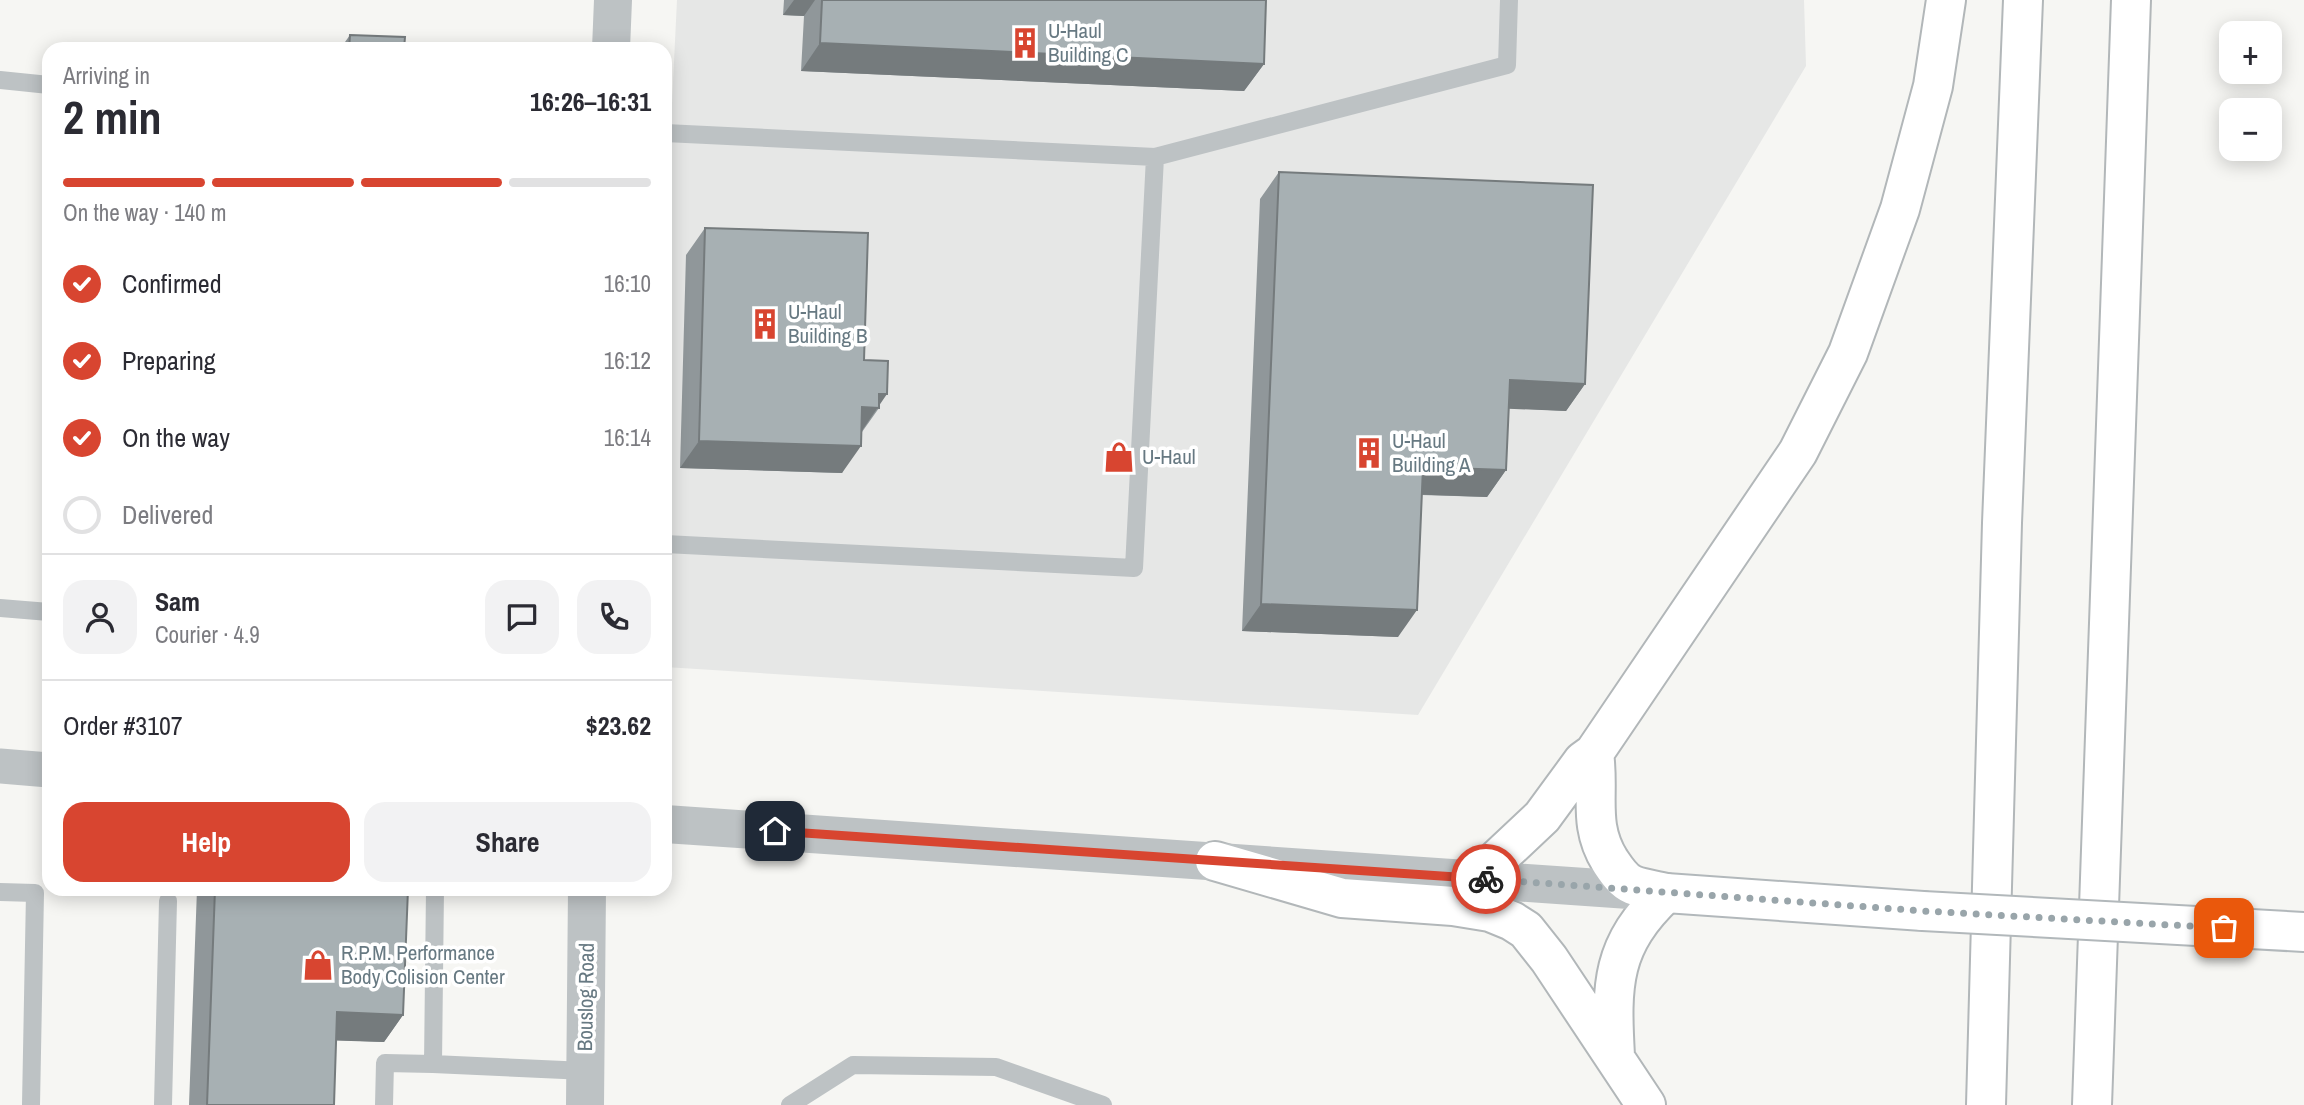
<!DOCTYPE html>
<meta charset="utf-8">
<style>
body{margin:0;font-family:"Archivo Narrow",sans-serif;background:#f2f2f3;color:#2b2b33;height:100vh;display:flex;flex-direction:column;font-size:26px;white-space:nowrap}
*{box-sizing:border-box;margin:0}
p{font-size:23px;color:#7c7c81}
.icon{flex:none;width:38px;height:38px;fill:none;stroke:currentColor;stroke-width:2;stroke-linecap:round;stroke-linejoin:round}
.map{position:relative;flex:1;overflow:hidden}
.panel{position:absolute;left:42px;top:42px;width:630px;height:854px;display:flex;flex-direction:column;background:#fff;border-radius:21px;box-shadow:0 4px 18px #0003}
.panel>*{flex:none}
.buttons{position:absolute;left:2219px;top:21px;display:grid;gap:14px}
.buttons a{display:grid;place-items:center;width:63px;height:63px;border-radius:14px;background:#fff;box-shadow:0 4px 18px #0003;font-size:35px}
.pin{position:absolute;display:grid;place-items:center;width:60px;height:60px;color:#fff;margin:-30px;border-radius:14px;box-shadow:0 4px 10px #0006}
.courier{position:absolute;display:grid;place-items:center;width:70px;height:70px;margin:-35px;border:5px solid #d84530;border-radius:50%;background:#fff;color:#222;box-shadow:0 2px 9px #0007}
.headline em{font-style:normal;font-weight:800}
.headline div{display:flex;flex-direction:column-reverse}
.headline{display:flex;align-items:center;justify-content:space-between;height:119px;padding:0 21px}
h1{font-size:46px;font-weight:800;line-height:52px}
.bar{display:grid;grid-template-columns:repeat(4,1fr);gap:10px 7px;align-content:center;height:84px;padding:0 21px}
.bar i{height:9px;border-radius:5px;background:#e1e1e2}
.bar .active{background:#d84530}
.bar p{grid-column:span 4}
.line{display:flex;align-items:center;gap:18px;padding:0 21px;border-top:2px solid #e1e1e2}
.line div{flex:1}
.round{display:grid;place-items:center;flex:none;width:74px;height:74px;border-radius:21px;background:#f2f2f3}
ol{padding:0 21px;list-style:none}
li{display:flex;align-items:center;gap:21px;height:77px}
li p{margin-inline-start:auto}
li .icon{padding:7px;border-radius:50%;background:#d84530;color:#fff;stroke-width:4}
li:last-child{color:#7c7c81}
li i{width:38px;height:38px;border:4px solid #e1e1e2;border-radius:50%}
.primary-button{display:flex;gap:14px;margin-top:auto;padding:14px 21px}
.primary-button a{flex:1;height:80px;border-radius:21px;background:#d84530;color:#fff;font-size:28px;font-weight:800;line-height:80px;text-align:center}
.primary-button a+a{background:#f2f2f3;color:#2b2b33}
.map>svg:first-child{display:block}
</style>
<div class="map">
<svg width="2304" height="1105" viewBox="0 0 2304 1105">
<rect width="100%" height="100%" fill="#f6f6f3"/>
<!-- built -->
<path fill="#e6e7e6" d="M677,0H1804L1806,66L1418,715L665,667V247Z"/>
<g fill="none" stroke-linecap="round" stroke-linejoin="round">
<defs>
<path id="secondary" d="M1666,893L1923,911
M2251,929L2304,932"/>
<path id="motorway" d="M1594,753C1600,794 1587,824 1610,861C1616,870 1623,881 1633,885C1643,889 1655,890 1666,893
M1215,861L1342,898L1453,906L1490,912L1512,921L1526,930L1549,959L1646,1105
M1477,878L1542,817L1583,761L1594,753L1798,452L1848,353L1900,209L1933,86L1946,0
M1615,1056C1611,984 1611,945 1666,893
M1986,1105L2002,523L2023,0
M2092,1105L2131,0"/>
</defs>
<!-- secondary casing -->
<use href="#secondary" stroke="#b2b8bb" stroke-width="42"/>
<!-- motorway casing -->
<use href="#motorway" stroke="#b2b7b9" stroke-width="42"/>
<!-- service -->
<path stroke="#bdc2c4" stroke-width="18" d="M0,80L49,85
M665,133L1155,157L1507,65L1509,0
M665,544L1134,568L1155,157
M0,608L49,612
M435,889L433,1064L586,1071
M0,892L35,893L31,1105
M163,1105L168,901
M384,1105L385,1063L433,1064
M790,1105L853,1065L996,1067L1103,1105"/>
<!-- minor -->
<path stroke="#bdc2c4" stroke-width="35" d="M0,766L49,770"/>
<!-- tertiary -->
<path stroke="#bdc2c4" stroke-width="38" d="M611,49L613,0
M665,824L1658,892
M585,1105L587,889"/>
<!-- secondary -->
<use href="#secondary" stroke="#fff" stroke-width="38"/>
<!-- motorway -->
<use href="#motorway" stroke="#fff" stroke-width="38"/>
<defs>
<path id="secondary-bridge" d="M1923,911L2251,929"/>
</defs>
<!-- secondary-bridge casing -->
<use href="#secondary-bridge" stroke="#b2b8bb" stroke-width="42" stroke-linecap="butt"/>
<!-- secondary-bridge -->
<use href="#secondary-bridge" stroke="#fff" stroke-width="38"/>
</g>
<!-- wall -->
<path fill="#90979a" d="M784,0H1266L1264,64L1244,91L801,71L804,16L783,15Z
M350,35L404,49H340Z
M1279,172L1585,384L1566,411L1509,408L1506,470L1487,497L1422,495L1398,637L1242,631L1260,199Z
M705,228L864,360L879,408L862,432L842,473L680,468L686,255Z
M197,889H408L403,1015L384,1042L336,1040L334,1105H189Z"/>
<!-- shaded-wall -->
<path fill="#757b7d" d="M794,0H815L804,16L783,15Z
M820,43L1264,64L1244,91L801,71Z
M1510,380L1585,384L1566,411L1491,408Z
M879,394H887L859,435L862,407Z
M699,441L861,446L842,473L680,468Z
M1423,467L1506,470L1487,497L1404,494Z
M1261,604L1417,610L1398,637L1242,631Z
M337,1012L403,1015L384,1042L318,1040Z"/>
<!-- building -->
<path fill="#a7b0b3" stroke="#757b7d" stroke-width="2" d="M822,0H1266L1264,64L820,43Z
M350,35L405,37L404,49H349Z
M1279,172L1593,185L1585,384L1510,380L1506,470L1423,467L1417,610L1261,604Z
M705,228L868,233L864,360L888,361L887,394H879V408L862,407L861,446L699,441Z
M215,889H408L403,1015L337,1012L334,1105H207Z"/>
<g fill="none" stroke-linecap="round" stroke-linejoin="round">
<!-- done -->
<path stroke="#99a5aa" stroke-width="7" stroke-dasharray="0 12.6" d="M1486,879L1923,911L2224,928"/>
<!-- route -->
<path stroke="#d84530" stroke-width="9" d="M775,831L1486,879"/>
</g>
<!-- icons -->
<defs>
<symbol id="building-bare" viewBox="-9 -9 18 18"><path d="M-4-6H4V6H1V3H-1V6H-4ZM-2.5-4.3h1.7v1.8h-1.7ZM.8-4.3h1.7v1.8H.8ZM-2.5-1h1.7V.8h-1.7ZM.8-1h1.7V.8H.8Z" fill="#d84530" stroke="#fff" stroke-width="2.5" paint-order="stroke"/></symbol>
<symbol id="shop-bare" viewBox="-9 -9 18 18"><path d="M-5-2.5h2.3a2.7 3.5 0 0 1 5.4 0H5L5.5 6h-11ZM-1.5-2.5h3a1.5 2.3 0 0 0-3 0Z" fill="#d84530" stroke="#fff" stroke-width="2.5" paint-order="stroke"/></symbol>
</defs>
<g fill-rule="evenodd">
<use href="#building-bare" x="1003" y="21" width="44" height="44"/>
<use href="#building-bare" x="743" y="302" width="44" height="44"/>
<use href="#building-bare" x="1347" y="431" width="44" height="44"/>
<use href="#shop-bare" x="1097" y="435" width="44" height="44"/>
<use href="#shop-bare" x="296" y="943" width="44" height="44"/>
</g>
<g text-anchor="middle" stroke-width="7" stroke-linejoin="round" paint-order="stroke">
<!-- poi labels -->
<g font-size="21" fill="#677982" stroke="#fff" text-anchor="start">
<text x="1048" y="38">U-Haul<tspan x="1048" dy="24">Building C</tspan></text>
<text x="788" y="319">U-Haul<tspan x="788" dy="24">Building B</tspan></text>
<text x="1392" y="448">U-Haul<tspan x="1392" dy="24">Building A</tspan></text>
<text x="1142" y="464">U-Haul</text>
<text x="341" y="960">R.P.M. Performance<tspan x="341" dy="24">Body Colision Center</tspan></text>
</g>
<!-- street labels -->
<g font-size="21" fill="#677982" stroke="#fff">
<text transform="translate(586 997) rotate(-89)" y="7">Bouslog Road</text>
</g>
</g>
</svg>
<div class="buttons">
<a>+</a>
<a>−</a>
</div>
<div class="pin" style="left:2224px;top:928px;background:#ea580c"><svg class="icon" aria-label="bag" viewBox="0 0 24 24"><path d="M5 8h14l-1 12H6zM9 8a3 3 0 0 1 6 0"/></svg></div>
<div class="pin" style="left:775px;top:831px;background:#1f2937"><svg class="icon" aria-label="home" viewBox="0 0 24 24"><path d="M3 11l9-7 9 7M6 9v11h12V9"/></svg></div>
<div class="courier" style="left:1486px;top:879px"><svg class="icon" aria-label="bike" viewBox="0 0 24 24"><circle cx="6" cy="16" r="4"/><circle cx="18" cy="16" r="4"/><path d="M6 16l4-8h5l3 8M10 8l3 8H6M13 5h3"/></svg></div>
<section class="panel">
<div class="headline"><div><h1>2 min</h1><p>Arriving in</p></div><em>16:26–16:31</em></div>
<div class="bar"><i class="active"></i><i class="active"></i><i class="active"></i><i></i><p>On the way · 140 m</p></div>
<ol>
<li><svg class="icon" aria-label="check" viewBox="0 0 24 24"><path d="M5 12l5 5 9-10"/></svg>Confirmed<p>16:10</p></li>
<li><svg class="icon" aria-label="check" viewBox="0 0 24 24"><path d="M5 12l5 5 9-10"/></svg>Preparing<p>16:12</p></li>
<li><svg class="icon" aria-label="check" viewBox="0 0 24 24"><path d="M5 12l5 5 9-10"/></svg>On the way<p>16:14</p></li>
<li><i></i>Delivered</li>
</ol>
<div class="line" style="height:126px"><a class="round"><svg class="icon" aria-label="person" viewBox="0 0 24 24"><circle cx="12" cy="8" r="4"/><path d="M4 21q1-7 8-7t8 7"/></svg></a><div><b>Sam</b><p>Courier · 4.9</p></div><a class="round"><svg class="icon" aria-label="chat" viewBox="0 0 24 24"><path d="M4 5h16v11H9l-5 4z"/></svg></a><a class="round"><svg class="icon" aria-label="phone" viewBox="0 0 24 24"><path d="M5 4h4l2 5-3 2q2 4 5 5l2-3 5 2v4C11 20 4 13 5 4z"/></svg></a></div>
<div class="line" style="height:91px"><div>Order #3107</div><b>$23.62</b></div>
<div class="primary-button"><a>Help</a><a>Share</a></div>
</section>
</div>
